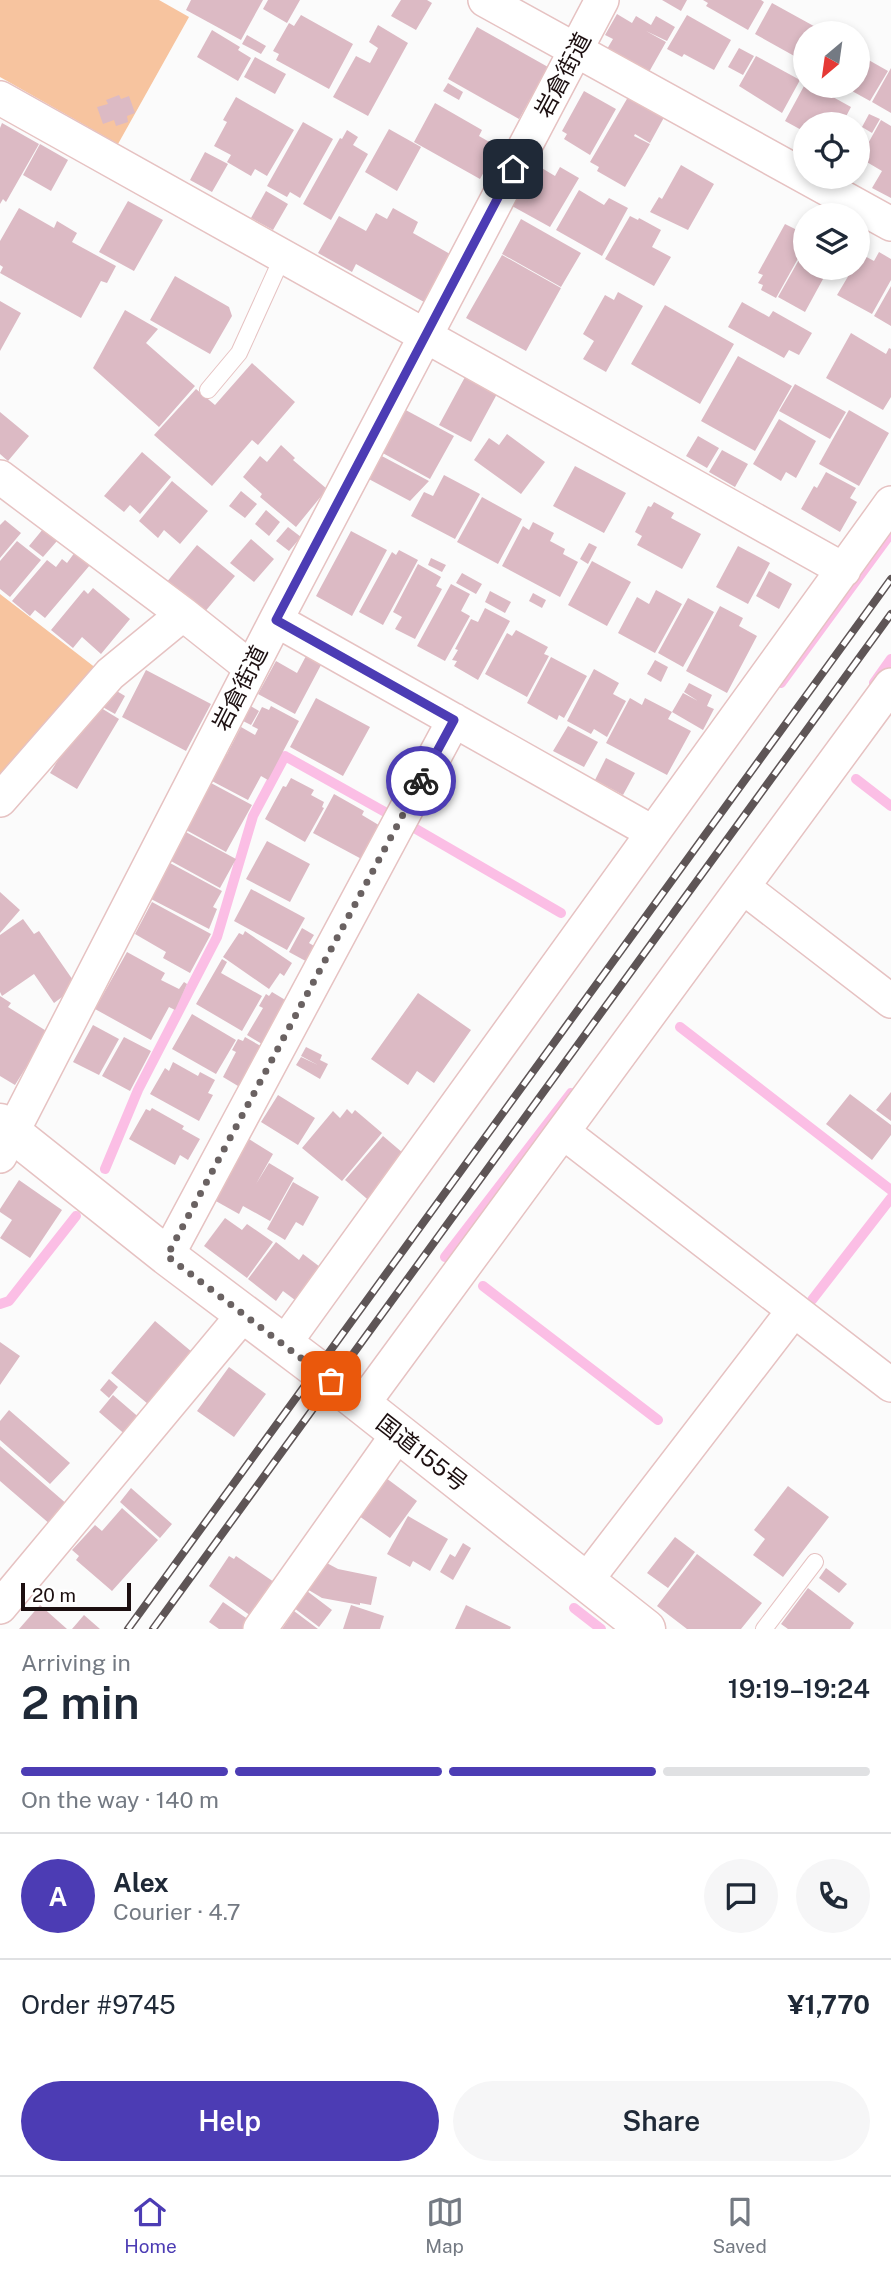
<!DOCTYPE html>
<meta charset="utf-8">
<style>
body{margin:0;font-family:"Public Sans","Noto Sans JP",sans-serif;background:#f6f6f7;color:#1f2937;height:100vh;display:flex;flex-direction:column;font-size:26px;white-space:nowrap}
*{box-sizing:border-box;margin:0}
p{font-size:23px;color:#747a83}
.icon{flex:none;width:38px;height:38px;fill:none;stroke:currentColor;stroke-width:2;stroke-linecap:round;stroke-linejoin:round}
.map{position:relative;height:1629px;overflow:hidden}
.drawer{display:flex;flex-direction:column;background:#fff;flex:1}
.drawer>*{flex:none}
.needle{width:46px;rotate:209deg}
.fabs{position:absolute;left:793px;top:21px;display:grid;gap:14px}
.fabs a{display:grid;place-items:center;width:77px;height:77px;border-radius:50%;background:#fff;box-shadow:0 4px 10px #0003;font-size:35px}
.scale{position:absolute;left:21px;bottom:18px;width:110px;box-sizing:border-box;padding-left:7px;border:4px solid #1c0f10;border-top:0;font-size:19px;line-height:24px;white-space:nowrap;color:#1c0f10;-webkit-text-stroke:5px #fff;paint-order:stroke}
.pin{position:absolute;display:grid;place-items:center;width:60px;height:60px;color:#fff;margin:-30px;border-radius:14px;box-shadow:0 4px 10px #0006}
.courier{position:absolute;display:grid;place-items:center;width:70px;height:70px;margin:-35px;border:5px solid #4c3cb4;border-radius:50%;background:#fff;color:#222;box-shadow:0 2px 9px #0007}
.summary em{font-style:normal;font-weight:600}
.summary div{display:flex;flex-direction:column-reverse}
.summary{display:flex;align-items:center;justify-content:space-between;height:119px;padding:0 21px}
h1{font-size:46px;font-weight:600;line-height:52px}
.bar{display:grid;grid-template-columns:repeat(4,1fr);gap:10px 7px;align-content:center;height:84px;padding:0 21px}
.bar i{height:9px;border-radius:5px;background:#e0e1e3}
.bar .active{background:#4c3cb4}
.bar p{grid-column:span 4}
.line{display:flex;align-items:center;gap:18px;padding:0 21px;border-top:2px solid #e0e1e3}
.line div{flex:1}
.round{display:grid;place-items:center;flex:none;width:74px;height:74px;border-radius:37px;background:#f6f6f7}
.primary-button{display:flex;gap:14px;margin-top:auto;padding:14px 21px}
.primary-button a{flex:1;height:80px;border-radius:42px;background:#4c3cb4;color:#fff;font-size:28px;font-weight:600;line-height:80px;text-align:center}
.primary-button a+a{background:#f6f6f7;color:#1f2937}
.tab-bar{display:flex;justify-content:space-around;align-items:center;height:98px;border-top:2px solid #e0e1e3;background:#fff;font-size:19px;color:#747a83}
.tab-bar a{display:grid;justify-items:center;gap:4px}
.tab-bar .active{color:#4c3cb4}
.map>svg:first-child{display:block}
</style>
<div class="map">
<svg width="891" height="1629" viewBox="0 0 891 1629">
<rect width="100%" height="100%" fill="#fbfbfb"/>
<!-- green -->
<path fill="#f7c49f" d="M0,0H159L189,17L118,144L0,77Z
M0,594L101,672L0,785Z"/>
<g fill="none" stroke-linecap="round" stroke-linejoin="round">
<!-- stream -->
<path stroke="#fbbee5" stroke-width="10" d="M781,683L891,533
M874,683L891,659
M856,779L891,806
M416,829L561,913
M680,1027L891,1190
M105,1169L138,1090L217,937L253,816L285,756L385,812
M445,1257L571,1093
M483,1286L658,1420
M812,1300L891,1198
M0,1304L9,1301L76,1216
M574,1608L601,1629"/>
</g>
<!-- building -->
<path fill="#dcbac4" d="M191,0H263L241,40L186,10Z
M268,0H300L287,23L263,9Z
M401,0H427L432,3L416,30L391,16Z
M662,0H687L681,11Z
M703,0H761L764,2L748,30L706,6L708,3Z
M772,3L821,30L819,33H805V62L755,34Z
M617,14L632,23L636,16L651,25L656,16L675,27L667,41L646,31L666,42L649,72L607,49L613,39L605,35Z
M301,15L353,44L329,89L276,60L279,54L273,51L289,23L294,26Z
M687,15L731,40L714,70L684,54L682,57L667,49Z
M378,25L408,43L368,116L333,97L356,56L370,63L378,48L369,42Z
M477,27L548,67L519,119L448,79Z
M212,30L240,47L238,50L251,58L238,81L197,57Z
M247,35L266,46L261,54L242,44Z
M739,48L754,56L743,75L728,67Z
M858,54L888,71L870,101L843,86H858Z
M756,56L800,80L782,113L739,86Z
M255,57L286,74L275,94L244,77Z
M891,68V113L872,102Z
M448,83L463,92L459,100L443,91Z
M804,86H813L851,107L842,124H805V142L801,140L805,132L785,121Z
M584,91L616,109L590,155L564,139L567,134L562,131Z
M631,92L667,112L650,143L635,134L634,136L650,144L625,187L597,171L599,167L590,162Z
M119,95L121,99L129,96L135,113L127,116L128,122L116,126L114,120L103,124L97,107L108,104L106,100Z
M236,97L294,130L267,176L255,169L251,176L227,162L231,155L214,146L227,122L223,120Z
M435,103L482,130L479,136L498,147L480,179L414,142Z
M869,114L880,119L872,133L862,127Z
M881,120L891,126V198L872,188L882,171L860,158Z
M303,122L333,139L300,198L290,192L287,197L267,186Z
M2,123L39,144L6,202L3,199L0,204V128Z
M389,129L421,147L397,191L365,172Z
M347,130L358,137L353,145L368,154L331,220L303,204L340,138L342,139Z
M40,144L68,160L51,191L23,175Z
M205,152L228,164L212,192L190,180Z
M535,164L555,176L560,167L579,178L550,227L512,206Z
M681,165L714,184L688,230L650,212L659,197L662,199Z
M579,190L604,205L609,198L628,208L602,256L556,230Z
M266,191L288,204L273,230L251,218Z
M128,201L163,220L134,271L99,252Z
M19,208L54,228L57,221L77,233L72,242L116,266L107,283L101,281L81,318L0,273L3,267L0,265V241Z
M393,208L418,222L413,233L450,254L424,302L356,264L352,272L318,253L339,216L366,231L376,213L387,219Z
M630,216L638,220L639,218L661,230L652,247L671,257L654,286L605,259Z
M521,219L581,253L561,287L502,254Z
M785,224L801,232L798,237L805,241V246L776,298L761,290L763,285L758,283L763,275L758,273Z
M805,249V268H829L805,312L778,297Z
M879,252L891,259V280L872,314L837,295L853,268H858V259L861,254L874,261Z
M502,255L561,288L526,351L466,318Z
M175,276L229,307L232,316L210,354L150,320Z
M891,286V326L874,316Z
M618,292L643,306L606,372L583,359L594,341L583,334L605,295L614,300Z
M0,301L21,313L0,351Z
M742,302L769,317L773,311L812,333L799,355L789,350L784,358L728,327Z
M665,305L734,344L700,404L631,364Z
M125,310L158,329L146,343L195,386L159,427L93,368Z
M851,333L886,354L889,348L891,349V397L883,410L826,378Z
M738,356L792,386L755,451L701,421Z
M252,363L295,402L258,445L252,440L212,486L154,435L196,389L215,405Z
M465,377L497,394L471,442L439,425Z
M795,384L846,412L830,439L779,411Z
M402,408L454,436L430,479L379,451Z
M849,410L889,433L859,486L819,464Z
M0,412L29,436L8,461L0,454Z
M779,419L816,441L796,478L786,472L781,481L753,464Z
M507,434L545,462L521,494L474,460L489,438L499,445Z
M698,436L719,448L707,468L686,456Z
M281,445L295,458L293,460L327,489L296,527L260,497L262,494L243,477L260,456L267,462Z
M722,450L748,464L735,487L709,472Z
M142,452L171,477L140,514L130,505L124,512L104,496Z
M378,454L429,481L410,501L365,477Z
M575,466L626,493L604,533L553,506Z
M826,472L856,488L850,498L857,502L840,532L801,509L814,486L817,488Z
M444,475L480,494L455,539L411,516L424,492L433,496Z
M172,481L208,511L180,544L164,530L158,538L139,521Z
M241,491L257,504L245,518L229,506Z
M482,497L522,519L498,564L457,542Z
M654,502L674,513L671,518L701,534L682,569L637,545L642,536L635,532L648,506L651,507Z
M266,510L280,522L269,536L255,524Z
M5,520L21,533L0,558V525Z
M533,522L554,533L550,541L565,549L563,554L578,562L560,597L502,566L523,526L529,530Z
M288,527L301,537L289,551L276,541Z
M43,529L57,541L43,557L29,546Z
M351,531L387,550L352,616L316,596Z
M251,539L274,559L254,582L230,563Z
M17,541L41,560L10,597L0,589V561Z
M589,543L597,547L588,564L580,559Z
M197,545L235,576L203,614L166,583Z
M738,546L770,563L748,604L716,587Z
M399,550L418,560L383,625L359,612L392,552L396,555Z
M75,552L90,565L45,618L35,610L30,616L12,601L47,560L56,567L62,559L67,563Z
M431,558L446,565L442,572L428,565Z
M592,561L631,582L607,626L568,605Z
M418,564L441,577L436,586L442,589L415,639L395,629L402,617L393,612Z
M769,571L792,584L779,609L756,596Z
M462,573L482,584L476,594L456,583Z
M451,584L470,594L461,611L470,616L445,661L417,646Z
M93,588L130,619L101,654L82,637L73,648L51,630L84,590L88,594Z
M656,590L682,604L655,653L618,633L637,597L649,604Z
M490,591L511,602L505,613L485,602Z
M533,593L546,600L542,608L529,601Z
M688,598L714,612L683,667L658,653Z
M720,606L743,618L739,626L757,636L727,693L686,671Z
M485,608L510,621L478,680L454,666L457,661L452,660L458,650L455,649L471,619L478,622Z
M516,630L548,647L544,654L549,656L527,697L485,674L507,633L512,636Z
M306,656L321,665L295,714L258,694L276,661L297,673Z
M551,657L587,676L564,718L559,715L557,720L527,703Z
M655,660L668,667L661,682L647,674Z
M594,669L619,683L613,694L626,701L607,737L594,729L591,734L567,721Z
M146,670L211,704L186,751L122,717Z
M689,683L712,695L707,706L714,709L703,730L672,712L683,693L698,701L684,692Z
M110,687L125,696L115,714L99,705Z
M316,698L370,727L343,776L290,747Z
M630,698L642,705L645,698L672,712L668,719L691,731L667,775L606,743Z
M93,703L119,719L77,789L50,773Z
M249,705L259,711L251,725L241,720Z
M271,706L299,721L268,780L261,776L248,800L208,779L223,751L227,754L241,727L255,735L258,729L252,726L262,707L269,710Z
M568,726L598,742L584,767L553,751Z
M606,758L635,773L623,795L595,780Z
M291,778L314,790L311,795L324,802L322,807L324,808L305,842L265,819L283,786L286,787Z
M211,783L252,805L226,852L186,830Z
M334,794L364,811L362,815L387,830L369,863L313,833Z
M184,831L236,859L220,888L169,860Z
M267,841L310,864L290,902L246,879Z
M170,863L222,891L213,907L217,909L209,929L151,899Z
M251,889L305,918L287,950L234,921Z
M0,892L20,910L0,933Z
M152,902L211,934L190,973L163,958L166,952L135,934Z
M23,919L34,934L39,931L77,986L54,1003L34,974L2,996L0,992V935Z
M302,928L314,935L309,943L321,950L313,965L289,952Z
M245,931L292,963L284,976L280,973L269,989L223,957L239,933L243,935Z
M127,952L165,973L161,980L179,989L184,982L187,984L175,1010L169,1007L151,1040L95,1009Z
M222,959L227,962L221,973L262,996L242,1031L196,1004Z
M272,992L292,1004L267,1047L247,1035L263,1008L259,1006L266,994L269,996Z
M418,993L471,1030L434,1083L417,1071L408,1085L371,1059Z
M0,996L11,1003L8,1007L48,1032L15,1085L0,1076Z
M192,1014L236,1040L216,1074L172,1049Z
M93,1025L119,1039L99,1075L73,1062Z
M124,1037L151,1051L130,1091L102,1076Z
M245,1037L266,1049L243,1089L223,1077L236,1052L232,1050L238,1039L243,1041Z
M306,1047L322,1055L320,1060L328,1064L320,1079L296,1065L301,1057L318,1065L301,1056Z
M173,1062L198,1076L200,1072L215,1080L208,1093L213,1095L199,1121L150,1094L165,1068L169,1071Z
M891,1092V1121L876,1110Z
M850,1094L891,1125V1135L872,1160L826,1124Z
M278,1095L315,1118L298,1145L261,1122Z
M152,1108L184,1126L182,1129L200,1139L188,1160L180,1155L175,1165L129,1139L146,1109L150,1111Z
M347,1109L352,1114L355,1110L382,1133L342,1181L302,1148L333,1111L340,1118Z
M383,1136L410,1159L373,1204L345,1180Z
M249,1139L273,1154L256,1184L269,1163L294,1178L270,1221L243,1206L239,1214L214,1200Z
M19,1180L62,1210L30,1258L0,1238L12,1220L0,1212V1209Z
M293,1182L319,1197L303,1226L296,1222L285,1240L267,1229Z
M225,1218L242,1230L247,1224L273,1242L247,1278L204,1246Z
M276,1242L299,1260L303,1254L324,1270L299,1303L283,1291L276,1301L248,1279Z
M155,1321L192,1352L148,1404L111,1373Z
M0,1342L20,1356L0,1385Z
M229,1367L266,1394L234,1437L197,1411Z
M109,1379L118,1387L109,1398L100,1390Z
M113,1395L142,1420L128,1437L99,1412Z
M9,1410L70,1463L50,1484L0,1440V1421Z
M0,1446L68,1505L51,1525L0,1481Z
M386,1478L417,1501L390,1538L359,1516Z
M788,1486L829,1517L783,1577L753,1555L765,1539L754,1530Z
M131,1488L172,1524L160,1538L120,1502Z
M122,1508L158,1540L112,1591L76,1560L79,1556L72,1550L95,1525L102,1531Z
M408,1516L448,1539L430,1571L413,1561L410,1567L387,1554Z
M675,1537L695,1552L668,1588L647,1573Z
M463,1543L471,1548L453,1580L440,1572L450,1554L455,1557Z
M697,1554L762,1603L741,1629H687L657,1606Z
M229,1556L234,1559L236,1556L274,1582L251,1616L209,1586Z
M323,1561L338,1569L377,1577L371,1605L360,1603V1605L322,1598L307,1589Z
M826,1568L847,1584L839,1593L819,1578Z
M808,1588L854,1623L850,1629H788L781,1624Z
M307,1591L332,1610L319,1627L294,1608Z
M223,1602L249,1620L243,1629H219L209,1622Z
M40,1605L67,1629H19Z
M351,1605L384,1616L380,1629H343Z
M466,1605L511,1627L510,1629H455Z
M294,1611L318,1629H282Z
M84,1615L100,1629H72Z"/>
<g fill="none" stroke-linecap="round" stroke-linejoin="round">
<defs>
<path id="service" d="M208,390L239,353L283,256
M764,1629L815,1562"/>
<path id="minor" d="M485,0L891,224
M0,98L844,570
M0,477L183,614L251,668
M276,620L652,832
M0,800L110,674L183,614
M743,887L891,1001
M563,1132L891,1385
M0,1156L276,620L602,0
M167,1256L454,720
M284,1344L891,503
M362,1405L891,685
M585,1582L794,1310
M0,1607L244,1314
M260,1629L398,1434"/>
<path id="trunk" d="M0,1123L167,1256L317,1369L646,1629"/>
</defs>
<!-- service casing -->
<use href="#service" stroke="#e6c2c2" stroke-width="18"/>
<!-- minor casing -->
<use href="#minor" stroke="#e6c2c2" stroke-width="36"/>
<!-- trunk casing -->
<use href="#trunk" stroke="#e6c2c2" stroke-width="41"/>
<!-- service -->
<use href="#service" stroke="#fff" stroke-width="16"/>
<!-- minor -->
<use href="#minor" stroke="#fff" stroke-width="33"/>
<!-- trunk -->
<use href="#trunk" stroke="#fff" stroke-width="38"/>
<defs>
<path id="rail" d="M128,1629L891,579
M153,1629L891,614"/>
</defs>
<!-- rail casing -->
<use href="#rail" stroke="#5e5556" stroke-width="8"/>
<!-- rail -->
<use href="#rail" stroke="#fff" stroke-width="5" stroke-dasharray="16" stroke-linecap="butt"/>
</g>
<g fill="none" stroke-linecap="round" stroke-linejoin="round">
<!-- done -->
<path stroke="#6a6262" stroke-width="7" stroke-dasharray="0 12.6" d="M331,1381L167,1256L421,781"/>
<!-- route -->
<path stroke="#4c3cb4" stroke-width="9" d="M421,781L454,720L276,620L513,169"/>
</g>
<g text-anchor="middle" stroke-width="5" stroke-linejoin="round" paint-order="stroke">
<!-- street labels -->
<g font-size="23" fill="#1c0f10" stroke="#fff">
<text transform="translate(563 75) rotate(-62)" y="8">岩倉街道</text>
<text transform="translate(240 688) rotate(-63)" y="8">岩倉街道</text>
<text transform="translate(422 1453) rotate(38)" y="8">国道155号</text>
</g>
</g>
</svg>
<div class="fabs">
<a><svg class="needle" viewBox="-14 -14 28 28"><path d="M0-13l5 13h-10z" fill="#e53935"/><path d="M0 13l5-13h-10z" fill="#747a83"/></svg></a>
<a><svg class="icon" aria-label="locate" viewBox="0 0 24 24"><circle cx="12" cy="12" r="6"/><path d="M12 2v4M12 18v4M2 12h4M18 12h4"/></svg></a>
<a><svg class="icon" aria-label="layers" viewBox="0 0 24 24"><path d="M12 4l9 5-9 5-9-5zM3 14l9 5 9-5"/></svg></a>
</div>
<div class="scale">20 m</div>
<div class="pin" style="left:331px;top:1381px;background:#ea580c"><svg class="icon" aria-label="bag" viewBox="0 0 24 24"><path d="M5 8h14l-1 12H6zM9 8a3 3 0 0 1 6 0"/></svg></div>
<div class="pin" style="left:513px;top:169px;background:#1f2937"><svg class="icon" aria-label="home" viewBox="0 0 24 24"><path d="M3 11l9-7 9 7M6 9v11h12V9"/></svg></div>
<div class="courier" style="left:421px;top:781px"><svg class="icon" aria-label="bike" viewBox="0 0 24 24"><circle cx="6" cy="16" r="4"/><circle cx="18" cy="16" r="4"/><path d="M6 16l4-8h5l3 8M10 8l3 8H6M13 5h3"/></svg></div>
</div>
<section class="drawer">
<div class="summary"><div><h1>2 min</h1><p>Arriving in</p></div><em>19:19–19:24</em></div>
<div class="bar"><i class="active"></i><i class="active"></i><i class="active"></i><i></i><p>On the way · 140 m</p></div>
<div class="line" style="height:126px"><b class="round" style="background:#4c3cb4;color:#fff">A</b><div><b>Alex</b><p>Courier · 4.7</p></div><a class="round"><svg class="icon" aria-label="chat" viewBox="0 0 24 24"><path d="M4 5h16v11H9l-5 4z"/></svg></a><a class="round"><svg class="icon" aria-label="phone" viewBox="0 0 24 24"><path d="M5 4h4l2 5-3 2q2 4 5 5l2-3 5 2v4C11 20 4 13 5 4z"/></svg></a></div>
<div class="line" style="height:91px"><div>Order #9745</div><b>¥1,770</b></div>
<div class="primary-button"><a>Help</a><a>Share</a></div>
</section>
<nav class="tab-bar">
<a class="active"><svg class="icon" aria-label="home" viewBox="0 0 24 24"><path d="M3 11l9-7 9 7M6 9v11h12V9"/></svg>Home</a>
<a><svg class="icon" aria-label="map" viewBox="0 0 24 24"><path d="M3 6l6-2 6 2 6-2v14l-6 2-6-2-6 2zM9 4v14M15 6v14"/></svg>Map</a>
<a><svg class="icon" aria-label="saved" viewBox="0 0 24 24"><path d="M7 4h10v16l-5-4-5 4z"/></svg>Saved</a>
</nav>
